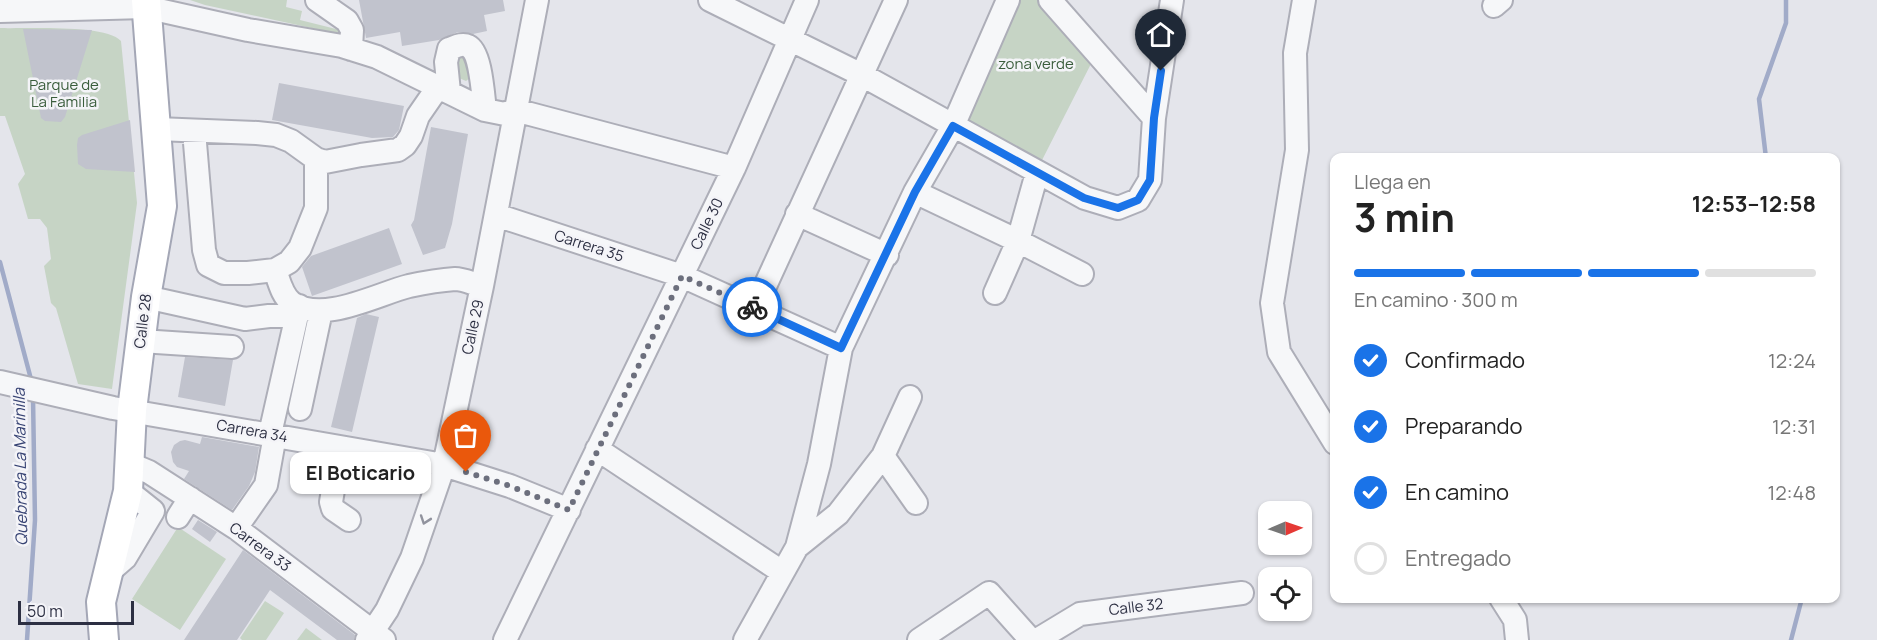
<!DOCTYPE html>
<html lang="es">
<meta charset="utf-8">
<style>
body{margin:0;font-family:Manrope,sans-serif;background:#f2f2f2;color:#222;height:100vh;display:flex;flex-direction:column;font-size:22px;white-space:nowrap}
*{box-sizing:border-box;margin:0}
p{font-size:20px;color:#767676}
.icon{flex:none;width:33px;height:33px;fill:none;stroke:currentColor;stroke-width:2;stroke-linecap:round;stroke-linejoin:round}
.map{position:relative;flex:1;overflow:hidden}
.panel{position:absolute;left:1330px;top:153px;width:510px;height:450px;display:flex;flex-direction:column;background:#fff;border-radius:12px;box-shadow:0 2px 4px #0004}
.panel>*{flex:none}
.needle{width:39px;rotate:88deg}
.controls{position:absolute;left:1258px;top:501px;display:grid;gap:12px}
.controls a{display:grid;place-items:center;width:54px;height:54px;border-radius:12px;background:#fff;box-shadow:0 2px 4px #0004;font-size:30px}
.scale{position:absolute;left:18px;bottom:15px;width:116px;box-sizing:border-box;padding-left:6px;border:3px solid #2c2f42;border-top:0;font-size:16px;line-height:21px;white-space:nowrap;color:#2c2f42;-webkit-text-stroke:4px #f4f4f8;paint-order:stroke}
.pin{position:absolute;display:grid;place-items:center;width:51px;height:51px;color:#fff;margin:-62px -26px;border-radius:50% 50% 50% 0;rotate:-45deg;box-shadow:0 0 6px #0007}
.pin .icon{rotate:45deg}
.courier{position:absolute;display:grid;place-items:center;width:60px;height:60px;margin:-30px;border:4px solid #1a73e8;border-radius:50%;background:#fff;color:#222;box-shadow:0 2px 8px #0007}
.bubble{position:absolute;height:42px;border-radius:12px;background:#fff;box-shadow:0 2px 4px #0004;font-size:20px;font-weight:700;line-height:42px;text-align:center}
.overview em{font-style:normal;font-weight:700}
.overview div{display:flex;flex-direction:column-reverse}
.overview{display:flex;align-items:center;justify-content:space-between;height:102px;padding:0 24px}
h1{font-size:39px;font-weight:700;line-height:45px}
.bar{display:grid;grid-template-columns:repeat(4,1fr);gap:9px 6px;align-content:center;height:72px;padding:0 24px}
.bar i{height:8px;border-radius:4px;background:#e0e0e0}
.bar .selected{background:#1a73e8}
.bar p{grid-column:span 4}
ol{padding:0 24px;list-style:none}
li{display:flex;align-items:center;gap:18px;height:66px}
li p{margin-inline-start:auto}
li .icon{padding:6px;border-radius:50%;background:#1a73e8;color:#fff;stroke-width:4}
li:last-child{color:#767676}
li i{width:33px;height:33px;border:3px solid #e0e0e0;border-radius:50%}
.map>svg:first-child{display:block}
</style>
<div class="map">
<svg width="1877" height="640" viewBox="0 0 1877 640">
<rect width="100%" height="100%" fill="#e4e5eb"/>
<!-- green -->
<path fill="#c6d4c5" d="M190,0H287L286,7L302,11L300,20L340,30L339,34L205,5Z
M1011,0H1048L1096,54L1037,170L957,126Z
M0,28C25,29 106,24 121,41L137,203L112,389L78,384L56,308L51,303L44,266L51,259L47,228L40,219H28L18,184L25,174L5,116H0Z
M464,53L471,77L466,81L459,78C457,73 457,61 457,55Z
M178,527L226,559L180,630L132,599Z
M265,601L284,613L266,640H242L240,638Z
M306,628L322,640H297Z"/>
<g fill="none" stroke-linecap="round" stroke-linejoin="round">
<!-- stream -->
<path stroke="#a1abc8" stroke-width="4.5" d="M1766,158L1759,99L1786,23V0
M0,262L32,383
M27,640L35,520L33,397
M1791,640L1802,598"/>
</g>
<!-- building -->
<path fill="#c1c3cd" d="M359,0H503L505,11L484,15L487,31L473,34L458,32L439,40L402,46L400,32L366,38Z
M23,29L92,30L65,117L61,122L45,121L41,118Z
M279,83L404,106L399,130L393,137L372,138L272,120Z
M130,120L135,172L86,169L78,164L77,145L78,138L82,135Z
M431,127L468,134L452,224L445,248L423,255L411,225L414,220Z
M389,228L402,264L312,296L302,267L311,256Z
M366,314L379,317L352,432L331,427L357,318Z
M185,357L233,360L225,406L178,397Z
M202,437L259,447L255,472L249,486L232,510L184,479L189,471L177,467L173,462L171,452L174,445L180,441L185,440L200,444Z
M198,520L217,532L210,542L192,529Z
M243,550L355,635L354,640H337L270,590L237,640H184Z"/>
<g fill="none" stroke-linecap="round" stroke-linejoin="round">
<defs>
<path id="minor" d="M317,0L347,21L352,30L351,49
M710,0L862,75L1085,198L1118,208L1138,200L1150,180L1154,118L1172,0
M1050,0L1154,118
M1304,0L1295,53L1297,150L1272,303L1279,352L1335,443
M1494,6L1501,0
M0,11L145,7L248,30L342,46L377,57L485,110L505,114L515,110L734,168
M449,92L446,62L449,49C455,47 462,43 468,46C481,52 483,96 485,110
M157,129L257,133L276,135L291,141L316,159L325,162L361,155L398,150L405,145L411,136L418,116L438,87
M194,131L204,250L208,265L224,273H248L275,270L289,262L300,248L316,208V159
M915,192L1018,241L1082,274
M797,214L887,255
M496,215L682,276L841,348
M275,270C279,281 282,296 292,303C323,324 377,294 409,286C423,283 440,280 455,279C464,279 473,284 482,286
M995,293L1018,241L1037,173
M146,297L245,319L269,316H296
M755,308L896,0
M141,341L232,347
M0,382L113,408L444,465L510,486L569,510
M300,409L321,311
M270,434L299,306
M340,448L331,502L333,509L349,520
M597,449L782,572
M883,456L916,503
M130,464L149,472L236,528L384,640
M178,517L190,498
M236,528L266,485L275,435
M797,547L838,514L883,456L910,397
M109,572L125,558L153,511L128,491
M1501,598L1515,620L1517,640
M367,640L387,610L412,558L444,465L482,286L537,0
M505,640L734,168L807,0
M745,640L797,547L819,464L841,348L915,192L953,126L1008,0
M919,640L989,593L1031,640
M1037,640L1080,614L1242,593"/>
<path id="major" d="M104,640L101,602L128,491L132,410L146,297L162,206L146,0"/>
</defs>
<!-- minor casing -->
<use href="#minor" stroke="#adaeb8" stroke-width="26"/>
<!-- major casing -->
<use href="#major" stroke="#a4a7b6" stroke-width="32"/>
<!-- minor -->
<use href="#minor" stroke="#f6f7f9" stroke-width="22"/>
<!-- major -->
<use href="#major" stroke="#fff" stroke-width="28"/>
</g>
<!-- one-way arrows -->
<defs><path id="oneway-chevron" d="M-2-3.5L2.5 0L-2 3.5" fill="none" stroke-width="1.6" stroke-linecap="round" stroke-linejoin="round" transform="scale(1.5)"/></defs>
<use stroke="#91939e" href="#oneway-chevron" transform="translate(425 520) rotate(109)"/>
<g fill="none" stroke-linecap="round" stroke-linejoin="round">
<!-- done -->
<path stroke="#6c6f7d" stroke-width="6" stroke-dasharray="0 10.8" d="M466,472L510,486L569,510L682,276L752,307"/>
<!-- route -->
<path stroke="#1a73e8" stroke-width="8" d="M752,307L841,348L915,192L953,126L1084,198L1118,208L1138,200L1150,180L1154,118L1161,71"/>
</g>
<g text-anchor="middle" stroke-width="5" stroke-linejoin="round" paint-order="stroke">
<!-- park labels -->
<g font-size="15" fill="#3a5d3c" stroke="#f4f4f8">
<text x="1036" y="69">zona verde</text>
<text x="64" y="90">Parque de<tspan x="64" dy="17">La Familia</tspan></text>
</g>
<!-- street labels -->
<g font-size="15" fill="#2c2f42" stroke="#f4f4f8">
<text transform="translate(707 224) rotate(-64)" y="5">Calle 30</text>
<text transform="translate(589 246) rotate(18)" y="5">Carrera 35</text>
<text transform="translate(143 321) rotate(-83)" y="5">Calle 28</text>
<text transform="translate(473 327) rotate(-78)" y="5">Calle 29</text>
<text transform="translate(252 431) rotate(10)" y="5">Carrera 34</text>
<text transform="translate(260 547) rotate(36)" y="5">Carrera 33</text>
<text transform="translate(1136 607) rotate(-7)" y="5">Calle 32</text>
</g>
<!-- water labels -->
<g font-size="16" font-style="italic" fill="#384474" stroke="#f4f4f8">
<text transform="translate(20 467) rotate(-91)" y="6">Quebrada La Marinilla</text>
</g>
</g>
</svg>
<div class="controls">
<a><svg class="needle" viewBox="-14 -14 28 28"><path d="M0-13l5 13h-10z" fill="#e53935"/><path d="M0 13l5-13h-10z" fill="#767676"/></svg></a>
<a><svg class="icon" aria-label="locate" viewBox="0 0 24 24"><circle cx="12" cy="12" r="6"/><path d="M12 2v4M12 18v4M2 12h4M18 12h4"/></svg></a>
</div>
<div class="scale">50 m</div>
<div class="pin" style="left:466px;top:472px;background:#ea580c"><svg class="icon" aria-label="bag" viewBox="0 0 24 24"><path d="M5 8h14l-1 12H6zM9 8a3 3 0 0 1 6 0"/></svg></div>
<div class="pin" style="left:1161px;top:71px;background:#1f2937"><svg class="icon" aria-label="home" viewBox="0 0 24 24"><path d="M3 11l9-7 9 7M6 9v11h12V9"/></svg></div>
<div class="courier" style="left:752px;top:307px"><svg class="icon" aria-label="bike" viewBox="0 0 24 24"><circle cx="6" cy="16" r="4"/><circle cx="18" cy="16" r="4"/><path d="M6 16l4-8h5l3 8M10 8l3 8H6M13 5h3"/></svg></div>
<div class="bubble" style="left:290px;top:452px;width:141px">El Boticario</div>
<section class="panel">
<div class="overview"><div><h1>3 min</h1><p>Llega en</p></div><em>12:53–12:58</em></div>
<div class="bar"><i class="selected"></i><i class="selected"></i><i class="selected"></i><i></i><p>En camino · 300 m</p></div>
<ol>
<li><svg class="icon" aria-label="check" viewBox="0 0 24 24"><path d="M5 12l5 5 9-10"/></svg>Confirmado<p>12:24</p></li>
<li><svg class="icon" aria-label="check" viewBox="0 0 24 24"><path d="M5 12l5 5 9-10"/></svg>Preparando<p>12:31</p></li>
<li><svg class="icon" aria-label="check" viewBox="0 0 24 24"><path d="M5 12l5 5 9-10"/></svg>En camino<p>12:48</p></li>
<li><i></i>Entregado</li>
</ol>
</section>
</div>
